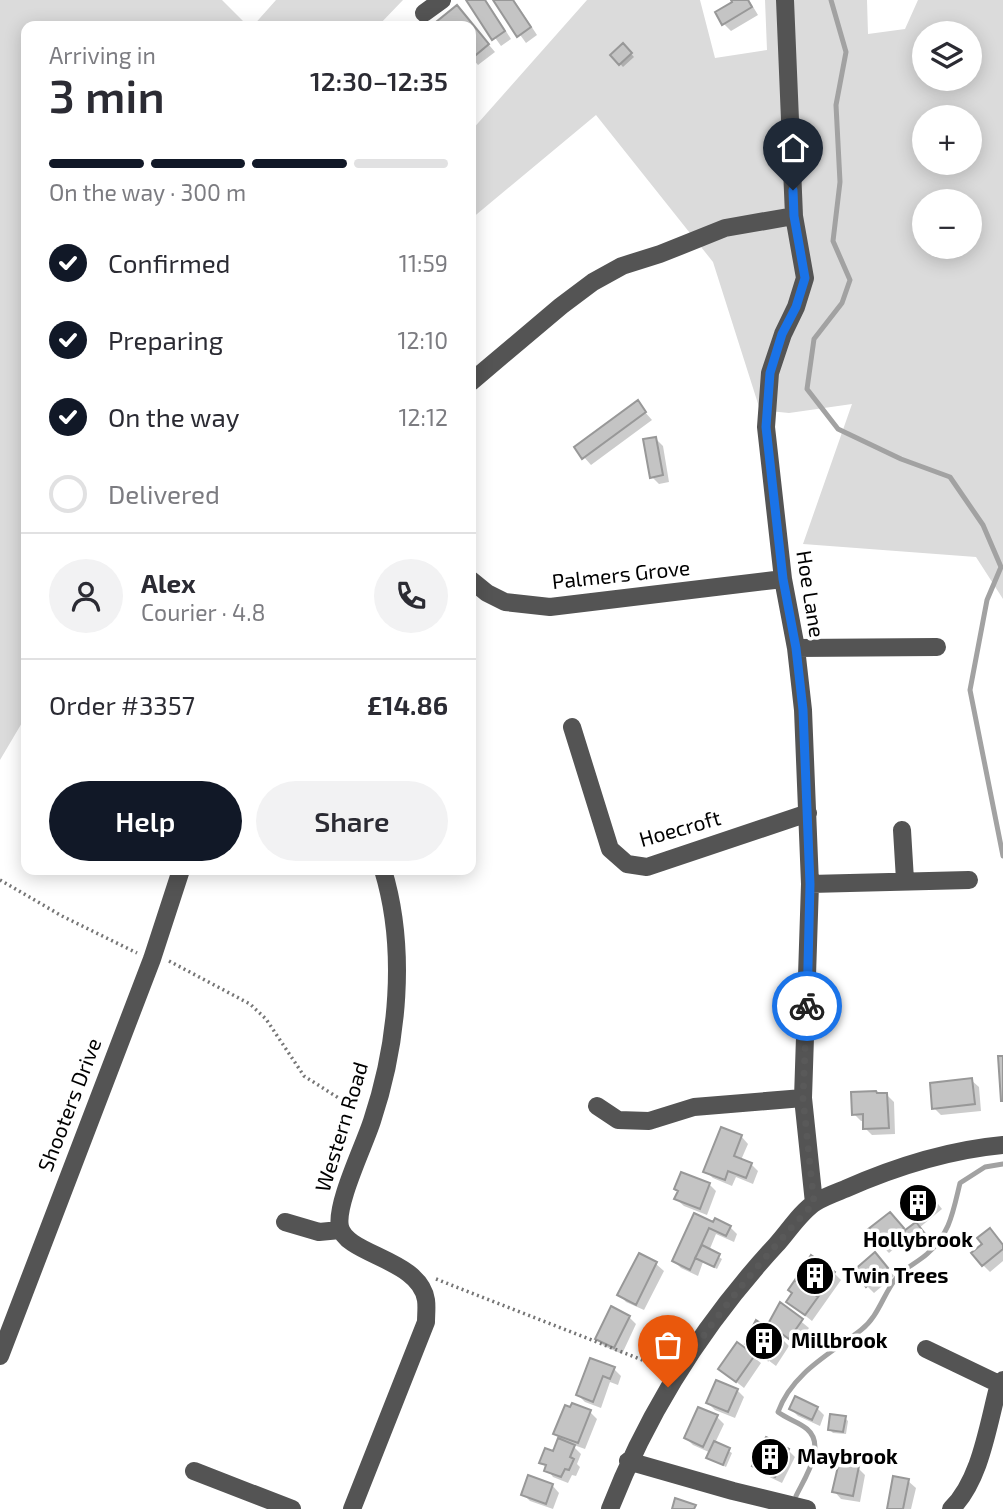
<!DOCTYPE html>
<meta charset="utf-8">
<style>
body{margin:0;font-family:"Exo 2",sans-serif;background:#f2f2f3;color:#2b2b33;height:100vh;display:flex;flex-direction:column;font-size:26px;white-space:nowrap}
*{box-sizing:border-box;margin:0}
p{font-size:23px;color:#7c7c81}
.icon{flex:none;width:38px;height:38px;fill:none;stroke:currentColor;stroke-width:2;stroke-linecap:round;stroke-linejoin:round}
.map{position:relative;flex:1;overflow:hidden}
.drawer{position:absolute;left:21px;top:21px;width:455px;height:854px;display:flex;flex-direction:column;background:#fff;border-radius:14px;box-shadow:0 4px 18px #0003}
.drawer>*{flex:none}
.tools{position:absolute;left:912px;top:21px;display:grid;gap:14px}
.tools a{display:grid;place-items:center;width:70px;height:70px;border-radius:50%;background:#fff;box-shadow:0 4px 18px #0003;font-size:35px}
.pin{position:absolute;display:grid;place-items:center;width:60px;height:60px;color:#fff;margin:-72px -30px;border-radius:50% 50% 50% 0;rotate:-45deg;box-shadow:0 0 7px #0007}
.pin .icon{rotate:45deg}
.courier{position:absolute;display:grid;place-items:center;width:70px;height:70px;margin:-35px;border:5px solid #1a73e8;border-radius:50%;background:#fff;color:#222;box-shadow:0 2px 9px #0007}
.headline em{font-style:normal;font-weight:600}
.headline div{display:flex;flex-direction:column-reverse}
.headline{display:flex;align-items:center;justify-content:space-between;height:119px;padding:0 28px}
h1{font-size:46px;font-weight:600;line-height:52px}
.bar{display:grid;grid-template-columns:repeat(4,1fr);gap:10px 7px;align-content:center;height:84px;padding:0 28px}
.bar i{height:9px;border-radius:5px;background:#e1e1e2}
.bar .active{background:#111827}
.bar p{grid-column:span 4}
.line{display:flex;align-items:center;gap:18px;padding:0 28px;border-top:2px solid #e1e1e2}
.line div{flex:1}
.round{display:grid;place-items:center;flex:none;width:74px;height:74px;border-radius:37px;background:#f2f2f3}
ol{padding:0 28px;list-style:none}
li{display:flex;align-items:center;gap:21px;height:77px}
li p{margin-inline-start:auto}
li .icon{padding:7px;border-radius:50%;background:#111827;color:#fff;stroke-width:4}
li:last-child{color:#7c7c81}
li i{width:38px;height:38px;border:4px solid #e1e1e2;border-radius:50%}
.button{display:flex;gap:14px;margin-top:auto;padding:14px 28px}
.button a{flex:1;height:80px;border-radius:42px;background:#111827;color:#fff;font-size:28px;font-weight:600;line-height:80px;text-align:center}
.button a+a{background:#f2f2f3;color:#2b2b33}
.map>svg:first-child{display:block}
</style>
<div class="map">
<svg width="1003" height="1509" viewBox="0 0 1003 1509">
<rect width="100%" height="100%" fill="#fff"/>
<!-- green -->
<path fill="#dbdbdb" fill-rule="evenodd" d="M0,0H222L248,26H26V716L0,760Z
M276,0H403L378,26H253Z
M587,0H700L715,58L767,50L765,0H867L868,34L905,29L918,0H1003V599L976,557L803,544L852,404L789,413L760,410L713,262L596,115L471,219V131ZM924,33H970V79H924ZM924,117H970V163H924ZM924,201H970V247H924Z"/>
<!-- shadow -->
<path fill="#0003" d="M468,0H486L511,39L501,46Z
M495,0H514L537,35L526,43Z
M733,0H749L758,15L731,31L724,24L735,2Z
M457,7L495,52L478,65L471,57V26H434Z
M623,45L634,57L623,67L612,55Z
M637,403L652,420L591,465L576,448Z
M656,439L663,446L669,482L659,484L652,477Z
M971,1080L979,1087L981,1111L941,1115L934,1108Z
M877,1095H887L894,1102L895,1134L872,1135L865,1128L864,1121H861L854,1114Z
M741,1136L748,1144L741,1160L751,1164L758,1171L753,1184L736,1177L732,1186L713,1178L705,1171Z
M709,1184L716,1191L707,1215L684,1206L676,1199Z
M931,1195L942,1209L919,1228L927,1239L919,1245L910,1235L889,1253L882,1246L897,1221L906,1232L918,1222L914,1219Z
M695,1216L714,1224L730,1227L737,1234L734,1242L716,1234L709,1251L722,1259L717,1269L703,1262L698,1276L681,1268L674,1261Z
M1003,1245V1261L990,1272L983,1265Z
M639,1255L656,1264L664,1271L644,1310L626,1302L619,1294Z
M882,1262L894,1276L874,1293L867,1286Z
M834,1273L841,1280L812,1321L788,1302Z
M781,1305L809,1328L797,1345L778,1331Z
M629,1317L636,1324L622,1354L604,1346L597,1339Z
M782,1339L789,1346L776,1366L747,1344Z
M738,1345L761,1363L744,1388L720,1369Z
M591,1360L614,1369L621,1376L618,1385L610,1382L601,1408L585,1402L578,1395Z
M737,1390L744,1397L735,1418L715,1410L708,1403Z
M817,1408L824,1415L820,1426L798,1416L791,1409Z
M590,1412L597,1419L585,1449L571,1444L581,1454L577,1464L580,1467L576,1476L572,1475L568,1483L553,1477L542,1462L565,1443L555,1433Z
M717,1417L724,1424L715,1443L732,1453L726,1467L712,1460L709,1457L711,1453L693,1445L686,1438Z
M845,1418L848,1421L846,1434L833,1433L830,1430Z
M788,1450L795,1457L782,1483L761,1473L754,1465Z
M858,1468L865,1475L860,1502L841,1499L834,1491Z
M908,1481L916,1488L911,1509H889Z
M552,1485L559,1493L553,1509L530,1501L523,1494Z"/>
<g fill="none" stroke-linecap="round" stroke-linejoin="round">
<!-- stream -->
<path stroke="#a2a2a2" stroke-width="5" d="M831,0L846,52L836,105L840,182L833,241L850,280L842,303L814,339L807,389L838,429L901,459L950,477L983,525L1001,567L987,600L970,690L1003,856
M796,1496C804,1479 827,1446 807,1429C799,1422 787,1419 778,1412C792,1373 830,1354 861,1330C879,1316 883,1294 897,1277C905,1268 918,1262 927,1254C950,1234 953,1212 960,1183L985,1167L1003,1164"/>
</g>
<!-- building -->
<path fill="#c4c4c4" stroke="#989898" stroke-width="2" d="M466,0H485L505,31L492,40Z
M493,0H513L531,27L517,37Z
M731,0H748L752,7L722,25L715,12L732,2Z
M457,5L489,44L471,59V26H431Z
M623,43L632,53L619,65L610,55Z
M638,400L646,412L582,459L574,447Z
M656,437L663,475L650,478L643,439Z
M998,1056H1003V1101H1001Z
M972,1078L975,1104L932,1109L930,1083Z
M876,1091L877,1093H887L889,1128L863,1129V1114L852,1115L851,1092Z
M721,1127L742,1135L734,1156L752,1163L746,1178L728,1171L725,1180L703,1172Z
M681,1172L710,1183L700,1209L674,1199L678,1191L674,1189Z
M924,1186L936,1201L913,1220L901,1205Z
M890,1212L904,1228L880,1247L867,1230Z
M694,1213L713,1222L715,1218L731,1226L726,1236L709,1228L690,1270L672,1261Z
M916,1222L926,1235L914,1244L904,1231Z
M990,1228L1003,1245V1249L982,1266L971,1253L982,1244L977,1238Z
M702,1245L720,1254L714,1267L695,1258Z
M875,1252L888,1268L866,1287L853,1271Z
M639,1253L657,1262L636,1305L617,1295Z
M811,1255L835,1272L818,1297L795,1280Z
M795,1280L818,1297L805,1315L786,1302L792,1293L788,1290Z
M780,1302L803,1319L789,1339L768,1324Z
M611,1306L630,1316L614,1348L595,1339Z
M756,1320L783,1338L768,1360L745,1344L752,1333L750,1331Z
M737,1342L755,1355L736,1382L718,1369Z
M590,1358L615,1367L610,1379L603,1376L593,1402L576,1395Z
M716,1380L738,1389L728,1412L706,1403Z
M795,1396L818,1407L812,1420L789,1409Z
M572,1403L591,1410L578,1443L553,1434L565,1405L570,1407Z
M698,1407L718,1415L703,1447L684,1438Z
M830,1414L846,1416L843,1432L828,1430Z
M766,1437L789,1449L775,1477L752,1466Z
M558,1438L575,1445L570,1457L574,1459L569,1470L565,1469L561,1477L544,1471L546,1465L539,1463L545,1448L553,1451Z
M714,1441L730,1448L723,1465L706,1458Z
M839,1462L859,1466L853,1496L832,1492Z
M528,1475L553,1484L546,1504L521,1495Z
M893,1476L909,1479L903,1509H887Z
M675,1498L696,1505L694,1509H672Z"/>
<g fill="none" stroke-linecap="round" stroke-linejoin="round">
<!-- path -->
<path stroke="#767676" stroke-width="3.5" stroke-dasharray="2 3.5" stroke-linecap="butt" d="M0,880L62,916L137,953
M169,961L250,1004L266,1019L304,1076L359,1111
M436,1279L663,1368"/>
<!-- minor -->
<path stroke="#545454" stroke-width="18" d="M785,0L794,216L805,278L796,307L783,334L770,373L766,427L783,579L796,648L803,710L810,884L803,1098L814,1203
M424,13L442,0
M471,382L561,306L593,282L622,266L660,254L725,228L794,216
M471,580L487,593L505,602L550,607L783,579
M796,648L937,647
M572,727L610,849L627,864L647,867L808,813
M902,830L905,880
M810,884L969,880
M597,1106L618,1120L649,1121L694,1107L803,1098
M285,1222L319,1232L340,1230
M926,1349L999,1384
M0,1356L152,959L181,870
M628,1461L733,1491L807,1509
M194,1471L292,1509
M352,1509L426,1322C426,1315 427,1307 426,1300C420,1259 346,1255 340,1227C335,1205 364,1146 372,1121C398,1043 407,949 383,870
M610,1509C648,1411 704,1323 776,1245C788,1232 801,1211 816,1202C824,1197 835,1193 845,1189C895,1167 948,1150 1003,1145
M951,1509C981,1480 988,1424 999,1384L1003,1380"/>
</g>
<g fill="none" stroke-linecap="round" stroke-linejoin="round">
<!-- done -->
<path stroke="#595959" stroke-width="7" stroke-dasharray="0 12.6" d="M668,1387C711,1321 760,1261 814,1203L803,1098L807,1006"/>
<!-- route -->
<path stroke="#1a73e8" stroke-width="9" d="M793,190L794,216L805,278L796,307L782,334L770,373L766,427L783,579L796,648L803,710L810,884L807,1006"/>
</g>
<!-- icons -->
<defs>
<symbol id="building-disc" viewBox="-11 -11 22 22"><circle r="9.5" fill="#000" stroke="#fff"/><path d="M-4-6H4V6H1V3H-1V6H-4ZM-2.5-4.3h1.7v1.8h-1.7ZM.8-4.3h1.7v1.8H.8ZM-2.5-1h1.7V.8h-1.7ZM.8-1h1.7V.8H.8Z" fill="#fff"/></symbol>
</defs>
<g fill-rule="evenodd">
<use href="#building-disc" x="896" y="1181" width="44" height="44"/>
<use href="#building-disc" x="793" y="1254" width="44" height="44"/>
<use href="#building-disc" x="742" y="1319" width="44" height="44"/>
<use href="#building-disc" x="748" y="1435" width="44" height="44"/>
</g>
<g text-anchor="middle" stroke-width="7" stroke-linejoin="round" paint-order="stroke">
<!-- street labels -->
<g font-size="21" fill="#000" stroke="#fff">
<text transform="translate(621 575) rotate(-6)" y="7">Palmers Grove</text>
<text transform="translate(810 594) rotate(81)" y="7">Hoe Lane</text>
<text transform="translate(680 829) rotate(-16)" y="7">Hoecroft</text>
<text transform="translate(70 1105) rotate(-69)" y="7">Shooters Drive</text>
<text transform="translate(342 1127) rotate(-73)" y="7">Western Road</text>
</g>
<!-- poi labels -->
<g font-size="21" font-weight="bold" fill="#000" stroke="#fff" text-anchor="start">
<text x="918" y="1247" text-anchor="middle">Hollybrook</text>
<text x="842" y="1283">Twin Trees</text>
<text x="791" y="1348">Millbrook</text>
<text x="797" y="1464">Maybrook</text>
</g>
</g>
</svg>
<div class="tools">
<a><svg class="icon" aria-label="layers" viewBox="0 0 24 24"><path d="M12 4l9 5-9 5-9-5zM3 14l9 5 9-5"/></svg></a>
<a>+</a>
<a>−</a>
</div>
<div class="pin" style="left:668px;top:1387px;background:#ea580c"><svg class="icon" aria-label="bag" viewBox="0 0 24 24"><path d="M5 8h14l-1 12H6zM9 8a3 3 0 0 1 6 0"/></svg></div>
<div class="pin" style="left:793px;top:190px;background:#1f2937"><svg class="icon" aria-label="home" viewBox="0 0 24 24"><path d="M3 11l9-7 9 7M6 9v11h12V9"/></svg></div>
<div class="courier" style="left:807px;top:1006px"><svg class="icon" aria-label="bike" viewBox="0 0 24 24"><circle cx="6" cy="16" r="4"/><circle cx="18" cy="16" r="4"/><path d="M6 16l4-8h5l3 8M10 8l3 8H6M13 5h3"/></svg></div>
<section class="drawer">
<div class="headline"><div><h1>3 min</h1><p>Arriving in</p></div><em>12:30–12:35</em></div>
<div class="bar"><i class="active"></i><i class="active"></i><i class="active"></i><i></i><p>On the way · 300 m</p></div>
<ol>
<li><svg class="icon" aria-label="check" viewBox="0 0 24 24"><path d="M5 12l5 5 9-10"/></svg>Confirmed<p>11:59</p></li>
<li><svg class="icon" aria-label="check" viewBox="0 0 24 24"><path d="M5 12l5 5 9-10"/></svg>Preparing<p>12:10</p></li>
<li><svg class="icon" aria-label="check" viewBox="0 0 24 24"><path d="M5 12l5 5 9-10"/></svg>On the way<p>12:12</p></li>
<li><i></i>Delivered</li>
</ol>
<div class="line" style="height:126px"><a class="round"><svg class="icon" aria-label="person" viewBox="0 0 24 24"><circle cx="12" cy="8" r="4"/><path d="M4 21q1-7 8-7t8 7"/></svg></a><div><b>Alex</b><p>Courier · 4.8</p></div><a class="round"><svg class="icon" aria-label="phone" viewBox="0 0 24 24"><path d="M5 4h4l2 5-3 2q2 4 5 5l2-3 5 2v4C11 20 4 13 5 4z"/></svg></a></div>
<div class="line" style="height:91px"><div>Order #3357</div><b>£14.86</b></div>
<div class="button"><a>Help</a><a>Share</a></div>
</section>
</div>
